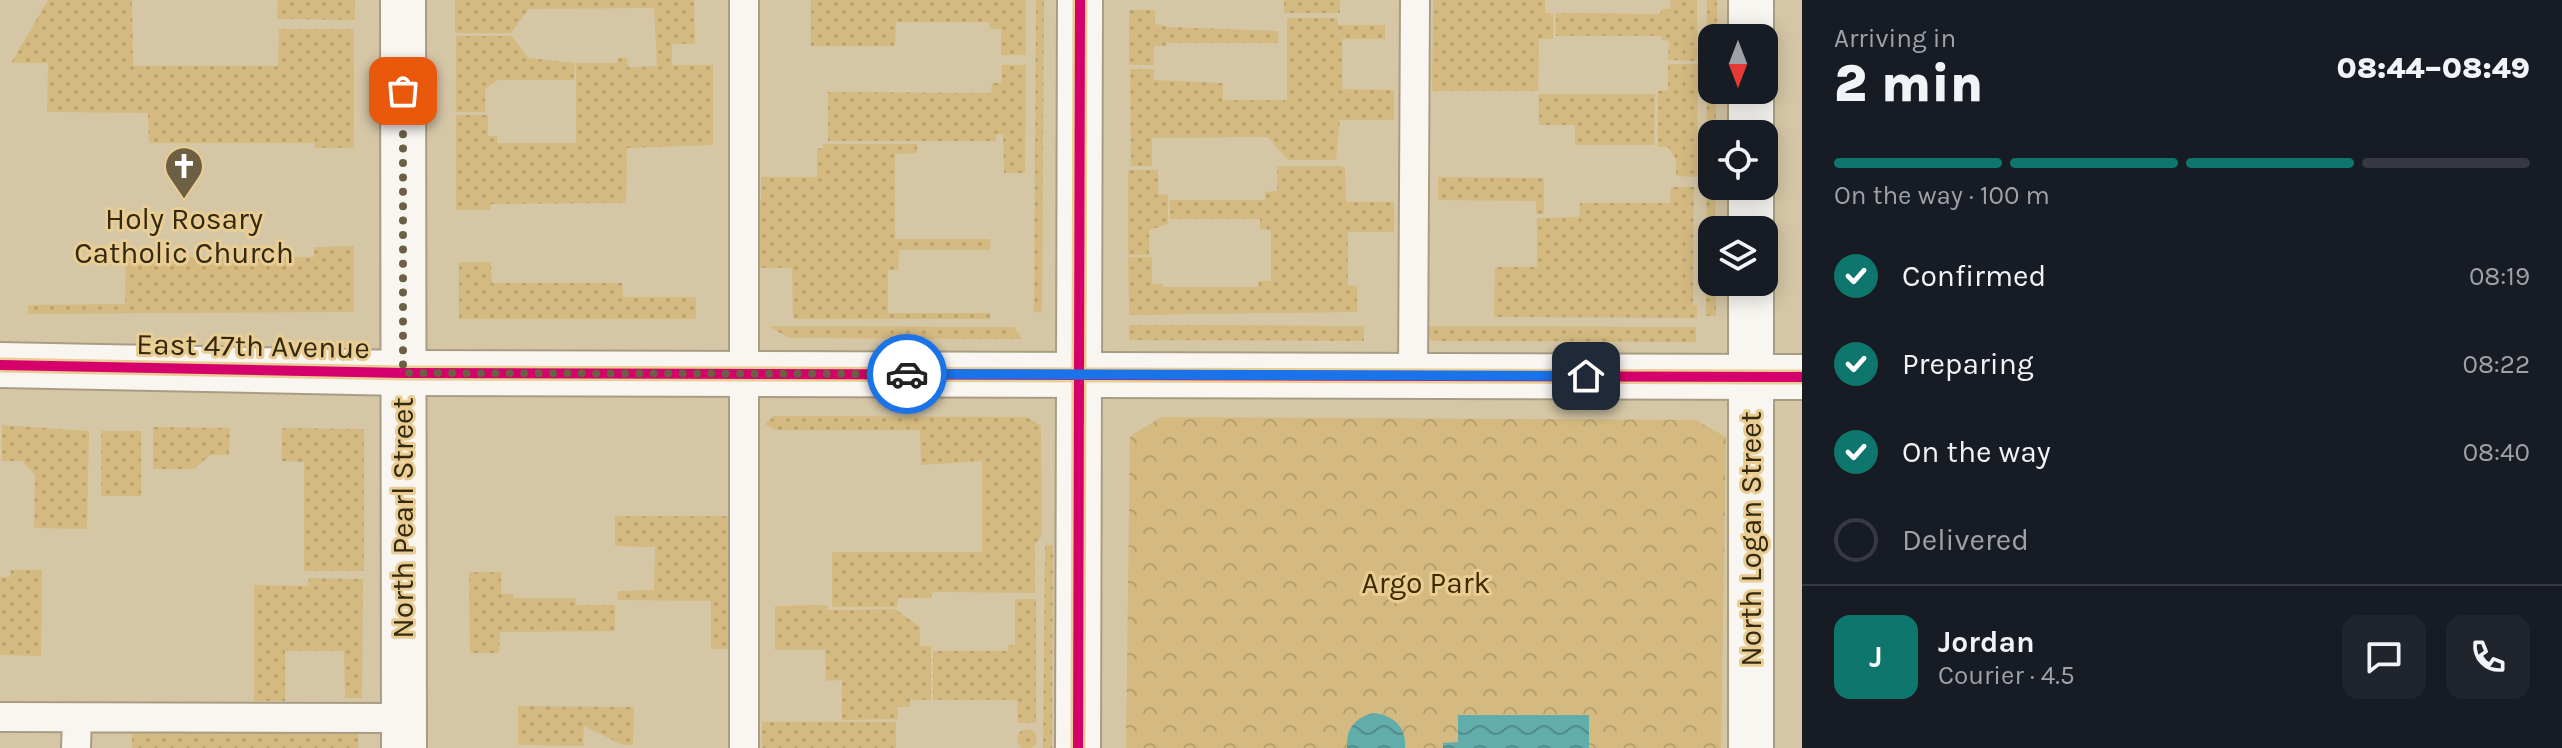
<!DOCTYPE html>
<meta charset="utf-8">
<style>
body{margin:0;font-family:Karla,sans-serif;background:#20242c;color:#f1f3f6;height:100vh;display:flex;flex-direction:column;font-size:30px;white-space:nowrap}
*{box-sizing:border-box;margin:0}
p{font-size:26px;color:#9ea1a6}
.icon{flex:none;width:44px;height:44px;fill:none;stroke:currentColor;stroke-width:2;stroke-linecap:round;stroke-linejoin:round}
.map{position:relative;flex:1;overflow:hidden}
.drawer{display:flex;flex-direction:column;background:#171b24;width:760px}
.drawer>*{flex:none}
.needle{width:52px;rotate:180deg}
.buttons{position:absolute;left:1698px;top:24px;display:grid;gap:16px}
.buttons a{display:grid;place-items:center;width:80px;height:80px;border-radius:16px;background:#171b24;box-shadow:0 4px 20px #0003;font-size:40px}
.pin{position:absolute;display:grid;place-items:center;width:68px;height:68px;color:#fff;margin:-34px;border-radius:16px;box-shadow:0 4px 12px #0006}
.courier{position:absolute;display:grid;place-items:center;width:80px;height:80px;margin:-40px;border:6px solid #1a73e8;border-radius:50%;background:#fff;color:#222;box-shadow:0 2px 10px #0007}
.headline em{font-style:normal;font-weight:800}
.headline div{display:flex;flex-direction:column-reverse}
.headline{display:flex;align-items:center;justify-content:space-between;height:136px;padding:0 32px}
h1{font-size:52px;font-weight:800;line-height:60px}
.bar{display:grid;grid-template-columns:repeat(4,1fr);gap:12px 8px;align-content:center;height:96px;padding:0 32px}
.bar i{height:10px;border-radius:6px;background:#363941}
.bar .current{background:#0f766e}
.bar p{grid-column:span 4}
.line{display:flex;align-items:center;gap:20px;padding:0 32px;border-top:2px solid #363941}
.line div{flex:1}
.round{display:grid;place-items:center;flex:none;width:84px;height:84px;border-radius:16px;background:#20242c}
ol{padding:0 32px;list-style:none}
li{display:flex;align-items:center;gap:24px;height:88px}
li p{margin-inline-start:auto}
li .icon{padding:8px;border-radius:50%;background:#0f766e;color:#fff;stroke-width:4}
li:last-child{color:#9ea1a6}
li i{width:44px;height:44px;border:4px solid #363941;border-radius:50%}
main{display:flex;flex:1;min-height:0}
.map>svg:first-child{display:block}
</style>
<main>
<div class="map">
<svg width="1802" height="748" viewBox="0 0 1802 748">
<defs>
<pattern id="grass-dots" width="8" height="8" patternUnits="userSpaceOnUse" patternTransform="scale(2)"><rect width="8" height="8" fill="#d4ba80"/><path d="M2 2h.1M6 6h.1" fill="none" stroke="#b6a06e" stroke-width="1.8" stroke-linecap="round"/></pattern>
<pattern id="park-crowns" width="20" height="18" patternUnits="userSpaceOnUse" patternTransform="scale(2)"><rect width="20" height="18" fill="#d4ba80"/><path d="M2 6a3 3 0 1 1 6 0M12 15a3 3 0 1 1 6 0" fill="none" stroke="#b6a06e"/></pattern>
<pattern id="water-waves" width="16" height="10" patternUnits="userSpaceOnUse" patternTransform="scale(2)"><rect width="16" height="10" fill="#61adac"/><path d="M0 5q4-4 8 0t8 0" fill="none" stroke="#518d8b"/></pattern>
</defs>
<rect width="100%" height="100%" fill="#d5c6a6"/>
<!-- grass -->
<path fill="url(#grass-dots)" d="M48,0H132L133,66H278L279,29H354V148H315V143H149L148,113L47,112L48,63H11Z
M278,0H355V20L277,19Z
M455,0H694L695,44H672V65H713V145L627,148L626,203L491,204L490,210H456V115H488V136H497V143H576V63H617L618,58H627L628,67L657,66L654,8L529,9L511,33H455Z
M811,0H1026V55H1001V29H990L989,22H896L895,46H811Z
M1036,0H1044L1042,313L1034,312Z
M1284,0H1340V13H1284Z
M1433,0H1545V13L1553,14V39H1539L1538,91H1432Z
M1671,0H1697V61L1668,60L1669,41L1662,40L1661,36H1556V13L1660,14L1662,9H1670Z
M1707,0H1717V38H1712V90H1716V134H1712V186H1716L1712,282H1716V316H1706Z
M1129,10H1155V24L1169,27L1278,31V43H1166V46H1154V65H1129Z
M1287,18H1337L1338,25H1385V39H1342V89L1394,90V120H1340L1336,160H1288L1268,137L1152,138V166H1131L1130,69H1154V80L1223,83V100H1287Z
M456,36H512L528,58L575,63L574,80H498L485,89V112H456Z
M1668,64H1698L1697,177L1676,176V160L1668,147H1658V91L1668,90Z
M1002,65H1026L1025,173H1004L1003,134L996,135V141H828V92L991,93L992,83H1001Z
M1539,94H1655L1654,145H1575V125H1539Z
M823,144H917V153L895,154V239H990V250H899L898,270H888V313H990V319H793L792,268H756V199H761V177H817V149L823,148Z
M1277,166H1340L1345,168L1346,202H1394V232H1348V285L1357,286V312L1129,315L1128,257H1152V284H1162L1163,287H1258L1259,281H1271V230L1260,229V219H1170V200H1265V192L1277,191Z
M1128,170H1158V194L1168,195V224L1149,230V255H1128Z
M1438,177L1544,178V214H1536V201L1438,200Z
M1671,187H1694L1693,305L1697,306V318L1494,317L1495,267H1537V218L1579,217L1580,203H1670Z
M354,246V312L28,314V305L125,304L126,257H314V247Z
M459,262H491L492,283H622L623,297H696V319H459Z
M1129,325L1364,326V341L1129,340Z
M768,326L1014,327L1022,339L789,338Z
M1426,326L1696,327V342L1433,341L1426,335Z
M774,416L1027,417L1041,426L1042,536L1035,543V593L932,592L931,598H898L897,607H832V552H982V461L921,465L920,430H774L765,424Z
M2,425L89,431L87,529L34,528L35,475L22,461H2Z
M153,427L230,428L229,455H211L193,469H153Z
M282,428L364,429V571H304V462L282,461Z
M101,431H141V496H101Z
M615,516H735V649H711V601L618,600V591L654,590L655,547L615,546Z
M1045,545H1053L1052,748H1043Z
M11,570H42L41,656L0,655V577H10Z
M469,572H501V594H513V598H575L576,605H615V631L500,632L499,653H470Z
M309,578L363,579L362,698H345L344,651H285V701H254V585L308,586Z
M1015,599H1036V723H1018L1017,700H933V651H1008V645H1015Z
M827,605L828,610L895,609L920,627V646H931V700H910V707H898V719L842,720V680L826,681L825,650H775V606Z
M518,706L634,707L633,745H623L584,726L583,746L518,745Z
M762,722H896V748H762Z
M1017 739a10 10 0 1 1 20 0a10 10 0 1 1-20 0Z
M132,732L358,733V748H132Z"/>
<!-- park -->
<path fill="url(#park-crowns)" d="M1162,417L1696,420L1726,437L1721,748H1126L1130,436Z"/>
<!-- water -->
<path fill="url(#water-waves)" d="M1374,713C1394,715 1407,728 1405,748H1347C1346,729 1355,717 1374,713Z
M1458,715H1589V748H1443V743L1458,742Z"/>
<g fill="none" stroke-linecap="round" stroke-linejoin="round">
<defs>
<path id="service" d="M1413,376L1415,0
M0,717L404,718
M76,748L77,718
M744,748V0"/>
<path id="minor" d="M403,0L404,748
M1751,38V0
M1751,134V90
M1751,230V186
M1078,748L1080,0
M1751,748V282"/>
<path id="tertiary" d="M0,365L403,373L1802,377"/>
</defs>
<!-- service casing -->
<use href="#service" stroke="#a89d83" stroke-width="32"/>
<!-- minor casing -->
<use href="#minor" stroke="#a89d83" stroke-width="48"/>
<!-- tertiary casing -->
<use href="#tertiary" stroke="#a89d83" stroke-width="48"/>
<!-- service -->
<use href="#service" stroke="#f9f6f2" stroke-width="28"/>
<!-- minor -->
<use href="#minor" stroke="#f9f6f2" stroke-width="44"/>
<!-- tertiary -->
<use href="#tertiary" stroke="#f9f6f2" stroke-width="44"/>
<defs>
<path id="cycleway" d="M0,365L403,373L1802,377
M1078,748L1080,0"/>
</defs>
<!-- cycleway casing -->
<use href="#cycleway" stroke="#e9cd92" stroke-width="15"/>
<!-- cycleway -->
<use href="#cycleway" stroke="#d6006c" stroke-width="10"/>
</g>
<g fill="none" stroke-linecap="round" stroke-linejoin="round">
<!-- done -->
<path stroke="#6c5f44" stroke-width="8" stroke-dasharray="0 14.4" d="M403,91V373L907,374"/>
<!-- route -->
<path stroke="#1a73e8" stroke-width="10" d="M907,374L1586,376"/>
</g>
<!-- icons -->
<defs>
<symbol id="church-pin" viewBox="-11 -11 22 30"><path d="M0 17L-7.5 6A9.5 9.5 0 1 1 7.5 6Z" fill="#6c5f44" stroke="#e9cd92"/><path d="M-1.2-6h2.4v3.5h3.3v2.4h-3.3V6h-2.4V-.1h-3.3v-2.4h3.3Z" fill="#fff"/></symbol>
</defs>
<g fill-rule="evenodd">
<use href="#church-pin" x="162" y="144" width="44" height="60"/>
</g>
<g text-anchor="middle" stroke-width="6" stroke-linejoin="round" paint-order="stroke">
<!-- poi labels -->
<g font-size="30" fill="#332810" stroke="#e9cd92">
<text x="184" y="229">Holy Rosary<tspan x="184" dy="34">Catholic Church</tspan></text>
</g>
<!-- street labels -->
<g font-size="30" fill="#332810" stroke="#e9cd92">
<text transform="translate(253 346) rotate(1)" y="10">East 47th Avenue</text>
<text transform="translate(403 518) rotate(-90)" y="10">North Pearl Street</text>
<text transform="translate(1751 539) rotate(-90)" y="10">North Logan Street</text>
</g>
<!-- park labels -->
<g font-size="30" fill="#3d2c01" stroke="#e9cd92">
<text x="1426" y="593">Argo Park</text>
</g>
</g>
</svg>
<div class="buttons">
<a><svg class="needle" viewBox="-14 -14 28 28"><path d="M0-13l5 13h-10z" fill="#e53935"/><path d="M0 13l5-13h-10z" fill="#9ea1a6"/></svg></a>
<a><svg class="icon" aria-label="locate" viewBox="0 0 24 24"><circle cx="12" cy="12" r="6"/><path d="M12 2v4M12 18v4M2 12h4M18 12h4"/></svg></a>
<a><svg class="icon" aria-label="layers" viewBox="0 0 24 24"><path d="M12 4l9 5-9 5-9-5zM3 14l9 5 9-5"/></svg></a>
</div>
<div class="pin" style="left:403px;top:91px;background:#ea580c"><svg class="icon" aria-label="bag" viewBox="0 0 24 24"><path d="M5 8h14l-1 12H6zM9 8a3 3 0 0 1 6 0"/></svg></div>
<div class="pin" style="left:1586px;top:376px;background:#1f2937"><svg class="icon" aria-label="home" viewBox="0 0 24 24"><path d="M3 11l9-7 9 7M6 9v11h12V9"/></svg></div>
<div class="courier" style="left:907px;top:374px"><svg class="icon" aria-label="car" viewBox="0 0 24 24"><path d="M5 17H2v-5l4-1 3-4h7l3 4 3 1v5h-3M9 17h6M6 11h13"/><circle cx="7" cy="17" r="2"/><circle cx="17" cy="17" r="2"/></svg></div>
</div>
<section class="drawer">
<div class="headline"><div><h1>2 min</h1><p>Arriving in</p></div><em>08:44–08:49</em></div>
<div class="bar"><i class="current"></i><i class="current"></i><i class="current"></i><i></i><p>On the way · 100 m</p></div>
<ol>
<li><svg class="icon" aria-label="check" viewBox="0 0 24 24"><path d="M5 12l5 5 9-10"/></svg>Confirmed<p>08:19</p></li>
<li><svg class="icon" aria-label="check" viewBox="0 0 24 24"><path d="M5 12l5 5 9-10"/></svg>Preparing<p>08:22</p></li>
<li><svg class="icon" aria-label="check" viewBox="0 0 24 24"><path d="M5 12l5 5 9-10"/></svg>On the way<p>08:40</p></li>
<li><i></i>Delivered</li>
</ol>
<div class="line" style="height:144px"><b class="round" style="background:#0f766e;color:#fff">J</b><div><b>Jordan</b><p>Courier · 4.5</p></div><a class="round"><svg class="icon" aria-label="chat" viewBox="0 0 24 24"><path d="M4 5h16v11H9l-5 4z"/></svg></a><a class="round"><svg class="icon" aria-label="phone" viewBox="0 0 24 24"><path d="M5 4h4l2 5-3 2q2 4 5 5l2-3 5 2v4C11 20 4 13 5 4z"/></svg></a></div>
</section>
</main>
